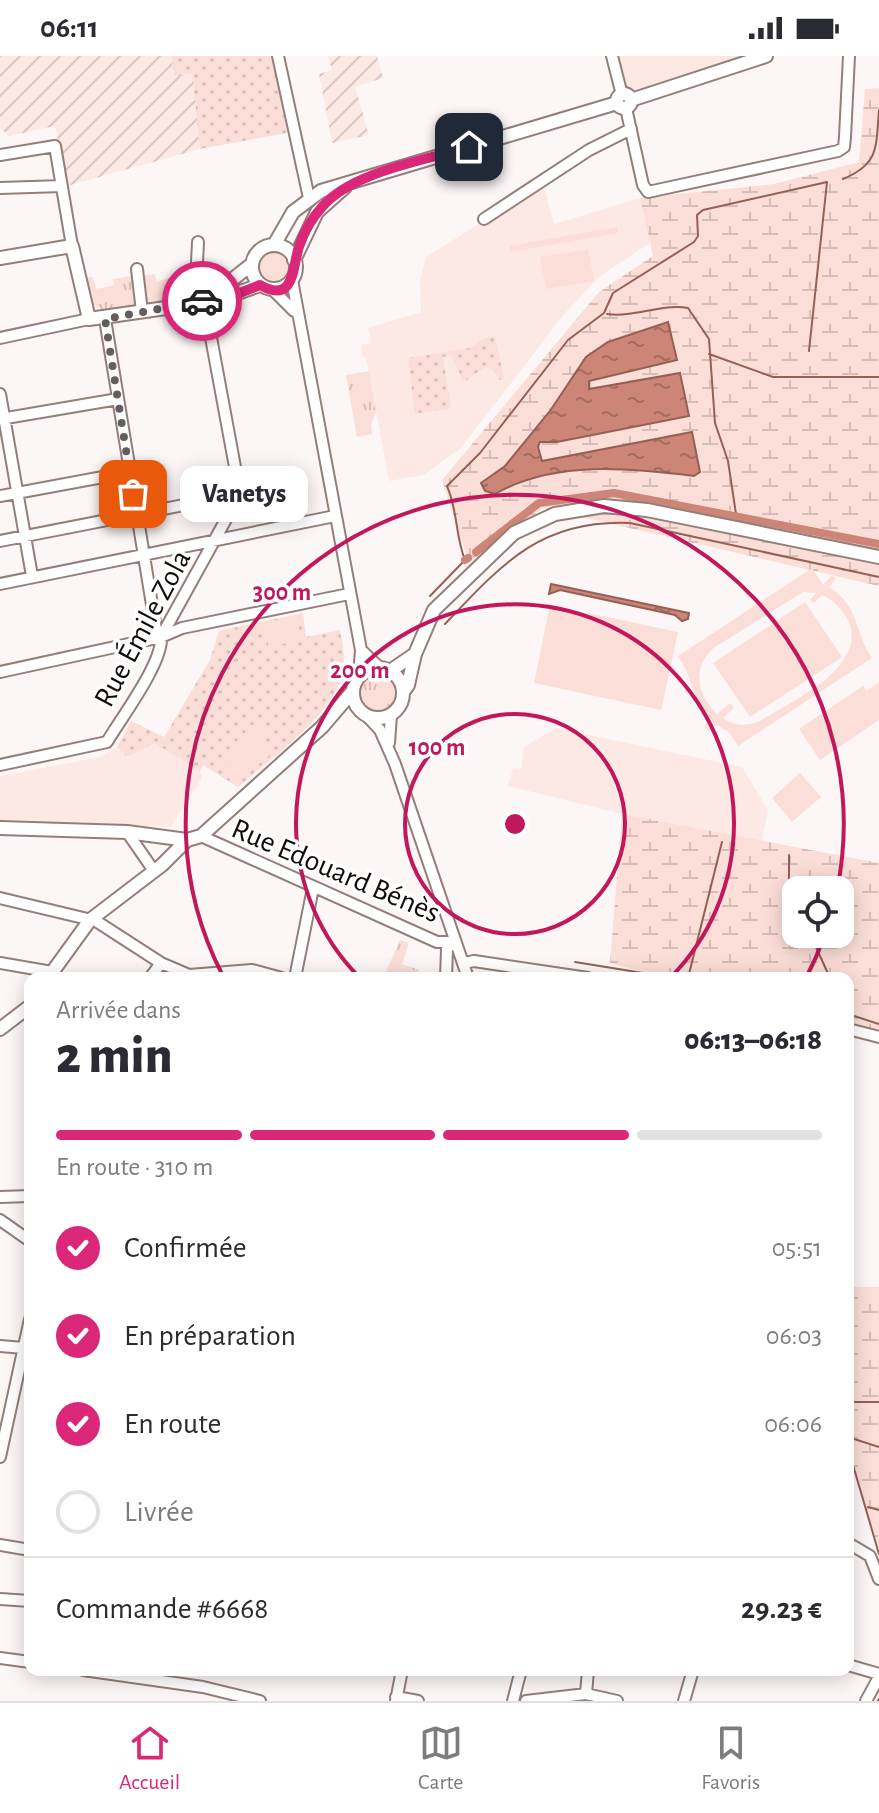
<!DOCTYPE html>
<html lang="fr">
<meta charset="utf-8">
<style>
body{margin:0;font-family:"Alegreya Sans",sans-serif;background:#f7f7f7;color:#2b2b33;height:100vh;display:flex;flex-direction:column;font-size:30px;white-space:nowrap}
*{box-sizing:border-box;margin:0}
p{font-size:26px;color:#7c7c81}
.icon{flex:none;width:44px;height:44px;fill:none;stroke:currentColor;stroke-width:2;stroke-linecap:round;stroke-linejoin:round}
.map{position:relative;flex:1;overflow:hidden}
.side{position:absolute;left:24px;top:916px;width:830px;height:704px;display:flex;flex-direction:column;background:#fff;border-radius:16px;box-shadow:0 4px 20px #0003}
.side>*{flex:none}
.fabs{position:absolute;left:782px;top:820px;display:grid;gap:16px}
.fabs a{display:grid;place-items:center;width:72px;height:72px;border-radius:16px;background:#fff;box-shadow:0 4px 20px #0003;font-size:40px}
.pin{position:absolute;display:grid;place-items:center;width:68px;height:68px;color:#fff;margin:-34px;border-radius:16px;box-shadow:0 4px 12px #0006}
.courier{position:absolute;display:grid;place-items:center;width:80px;height:80px;margin:-40px;border:6px solid #db2777;border-radius:50%;background:#fff;color:#222;box-shadow:0 2px 10px #0007}
.bubble{position:absolute;height:56px;border-radius:16px;background:#fff;box-shadow:0 4px 20px #0003;font-size:26px;font-weight:800;line-height:56px;text-align:center}
.head em{font-style:normal;font-weight:800}
.head div{display:flex;flex-direction:column-reverse}
.head{display:flex;align-items:center;justify-content:space-between;height:136px;padding:0 32px}
h1{font-size:52px;font-weight:800;line-height:60px}
.bar{display:grid;grid-template-columns:repeat(4,1fr);gap:12px 8px;align-content:center;height:96px;padding:0 32px}
.bar i{height:10px;border-radius:6px;background:#e1e1e2}
.bar .selected{background:#db2777}
.bar p{grid-column:span 4}
.line{display:flex;align-items:center;gap:20px;padding:0 32px;border-top:2px solid #e1e1e2}
.line div{flex:1}
ol{padding:0 32px;list-style:none}
li{display:flex;align-items:center;gap:24px;height:88px}
li p{margin-inline-start:auto}
li .icon{padding:8px;border-radius:50%;background:#db2777;color:#fff;stroke-width:4}
li:last-child{color:#7c7c81}
li i{width:44px;height:44px;border:4px solid #e1e1e2;border-radius:50%}
.status{display:flex;justify-content:space-between;align-items:center;height:56px;padding:0 40px;background:#fff;direction:ltr}
.status svg{height:22px;fill:currentColor}
.tab-bar{display:flex;justify-content:space-around;align-items:center;height:112px;border-top:2px solid #e1e1e2;background:#fff;font-size:22px;color:#7c7c81}
.tab-bar a{display:grid;justify-items:center;gap:4px}
.tab-bar .selected{color:#db2777}
.map>svg:first-child{display:block}
</style>
<div class="status"><b>06:11</b><svg viewBox="0 0 49 12"><path d="M0 12V9h3v3zM5 12V6h3v6zM10 12V3h3v9zM15 12V0h3v12zM26 1h20v11H26zM47 4h2v5h-2z"/></svg></div>
<div class="map">
<svg width="879" height="1645" viewBox="0 0 879 1645">
<defs>
<pattern id="industrial-furrows" width="10" height="10" patternUnits="userSpaceOnUse" patternTransform="scale(2)"><rect width="10" height="10" fill="#fde9e4"/><path d="M-1 1l2-2M0 10L10 0M9 11l2-2" fill="none" stroke="#d8c6c2"/></pattern>
<pattern id="grass-tufts" width="24" height="20" patternUnits="userSpaceOnUse" patternTransform="scale(2)"><rect width="24" height="20" fill="#fbded7"/><path d="M3 7l-1-3M5 7V3M7 7l1-3M15 17l-1-3M17 17v-4M19 17l1-3" fill="none" stroke="#d6bdb7"/></pattern>
<pattern id="wetland-marsh" width="20" height="14" patternUnits="userSpaceOnUse" patternTransform="scale(2)"><rect width="20" height="14" fill="#fbded7"/><path d="M1 5h8M5 5V1M11 12h8M15 12V8" fill="none" stroke="#d6bdb7"/></pattern>
<pattern id="park-dots" width="8" height="8" patternUnits="userSpaceOnUse" patternTransform="scale(2)"><rect width="8" height="8" fill="#fbded7"/><path d="M2 2h.1M6 6h.1" fill="none" stroke="#d6bdb7" stroke-width="1.8" stroke-linecap="round"/></pattern>
<pattern id="water-ripples" width="26" height="14" patternUnits="userSpaceOnUse" patternTransform="scale(2)"><rect width="26" height="14" fill="#cc8577"/><path d="M2 4q2-2 4 0t4 0M15 11q2-2 4 0t4 0" fill="none" stroke="#a46b60"/></pattern>
</defs>
<rect width="100%" height="100%" fill="#fcf7f6"/>
<!-- built -->
<path fill="#fde9e4" d="M609,0H754L621,40Z
M543,128L554,168L640,142L650,187L599,221L565,257L461,392L424,419L389,425L366,301H363L361,289L371,287L368,272L421,256L420,225L426,201Z
M556,672L742,711L768,754L762,785L622,758L508,730L513,712L521,713L524,691Z
M155,686L200,715L202,722L171,771L0,765V720L100,701L117,691L127,701Z"/>
<!-- industrial -->
<path fill="url(#industrial-furrows)" d="M0,0H171L175,20L192,16L200,93L67,130L55,70L9,80L0,72Z
M328,0H377L383,22L355,31L369,79L332,87L319,18L332,14Z"/>
<!-- grass -->
<path fill="url(#grass-tufts)" d="M257 212a17 17 0 1 1 34 0a17 17 0 1 1-34 0Z
M193,211L196,238L144,248L137,220L155,218L157,225L186,219L185,213Z
M132,220L137,249C104,256 90,261 84,222L92,221L97,233L114,229L113,223Z
M369,315L376,356L371,368L372,378L357,381L346,319Z
M356 636a22 22 0 1 1 44 0a22 22 0 1 1-44 0Z
M400,884L409,887L402,908L419,914V922H383Z"/>
<!-- wetland -->
<path fill="url(#wetland-marsh)" fill-rule="evenodd" d="M879,32V530L543,452L469,507L442,424L599,236L653,200L640,142L774,128L859,106L865,33Z
M622,758L879,807V976L848,968V922H668L610,907ZM796,834H840V878H796Z
M848,1231H879V1493L848,1400Z"/>
<!-- park -->
<path fill="url(#park-dots)" d="M171,0H273L287,77L200,93L192,17L175,20Z
M495,280L504,322L500,324L492,313L485,311L464,326L451,299L443,301L451,352L415,358L408,302L470,292L483,283Z
M303,557L306,581L340,574C342,584 344,595 344,605C344,653 271,702 238,731L203,709L200,715L155,687L127,701L117,691L131,665L164,681L210,604L219,575Z"/>
<!-- pitch -->
<path fill="#fbded7" fill-rule="evenodd" d="M617,171L618,177L511,196L510,190Z
M588,193L594,225L546,233L540,201Z
M812,512L823,529L832,519L836,523L829,531C859,549 855,577 872,602L738,690L729,676L716,669L708,675L704,670L710,664C692,645 693,621 678,600ZM803,536L816,537L810,544L814,547L822,539C833,544 842,553 848,564C869,611 792,645 758,666C746,670 734,670 723,662L734,652L730,647L717,658C697,639 691,610 715,591Z
M805,546L842,601L750,661L713,607Z
M550,549L678,576L661,654L534,627Z
M298,559L300,584L269,591L264,574L252,576L251,570Z
M879,626V664L820,704L799,673L863,630L867,635Z
M253,668L264,676L262,685L273,696L240,725L226,708L223,699Z
M800,717L821,741L792,766L772,742Z"/>
<!-- water -->
<path fill="url(#water-ripples)" stroke="#946056" stroke-width="2" d="M668,266L677,304L589,325V333L680,317L689,360L557,386H540L538,391L542,405L692,376L700,416L694,420C630,412 554,404 495,438L485,435L481,427L505,410L550,355L586,301L608,286Z
M551,528L689,557L688,563L682,565L675,559L560,534L549,538Z"/>
<g fill="none" stroke-linecap="round" stroke-linejoin="round">
<!-- stream -->
<path stroke="#946056" stroke-width="2" d="M843,123C879,108 876,92 879,54
M607,258C635,262 661,247 688,252L709,283L715,367L728,405L736,458
M709,298L773,321H879
M430,540L465,504C455,479 458,455 447,430L480,397L568,284L604,257L613,237L694,186L698,180L697,159L703,154L827,126L809,295
M445,568C502,508 541,463 630,467L879,521
M789,799V827L796,849
M810,878L830,922
M575,906L674,922
M688,922L722,786
M848,958L879,968
M848,1346H879
M848,1381L879,1391
M848,1392L879,1498
M868,1451L879,1454
M878,1645L879,1643"/>
<!-- canal -->
<path stroke="#cc8577" stroke-width="8" d="M476,496L539,447L614,437L879,488
M465,504L468,502"/>
<defs>
<path id="minor" d="M278,0L309,142
M612,0L622,39
M626,52L643,129L648,136L838,95L844,91L845,81L849,0
M0,99L55,90L72,190
M0,132L62,130
M484,163L589,94L631,73
M137,213L142,256
M292,224L361,594L359,620
M273,234L294,255
M105,263L156,573L161,581
M0,282L89,263
M0,338L32,520
M0,363L118,343
M0,440L130,416
M0,485L240,438
M0,528L335,460
M361,594L380,612
M0,616L161,581L182,572L349,538
M367,660L380,674L395,708L468,922
M389,687L391,659
M0,709L107,686C121,662 163,607 161,581L240,438L197,206L198,186
M127,776L154,815
M201,780L437,886H453
M0,842L96,865L161,907L189,919L252,914L282,922
M0,907L52,916
M464,907L474,905L588,922
M150,922L161,907
M295,922L313,832
M446,922L447,893L453,886
M848,973L879,981
M0,1141L30,1140
M0,1164L30,1185
M0,1290L24,1292
M0,1401L30,1263
M848,1487L870,1500L879,1523
M0,1489L30,1494
M0,1543L30,1545
M0,1602L30,1606
M848,1609L879,1618
M83,1614L203,1631L260,1645
M586,1638L588,1614
M396,1641L418,1645
M396,1645L402,1614
M513,1645L521,1614
M526,1645L586,1638L617,1645
M684,1645L693,1614
M866,1645L879,1621"/>
<path id="major" d="M617 45a7 7 0 1 1 14 0a7 7 0 1 1-14 0Z
M631,44L766,0
M252 211a22 22 0 1 1 44 0a22 22 0 1 1-44 0Z
M274,189L293,156L321,135L617,47
M0,202L72,190L89,263L215,245L260,229
M294,204L317,156L345,131
M205,245L252,208
M353 637a25 25 0 1 1 50 0a25 25 0 1 1-50 0Z
M390,615L415,598
M403,636L408,629L415,598L434,554L514,477L555,458L604,450L647,454L879,501
M0,772L127,776L187,784L201,780L322,671L352,636
M48,922L90,864L162,809L187,784
M0,973L30,950"/>
</defs>
<!-- minor casing -->
<use href="#minor" stroke="#947e79" stroke-width="14"/>
<!-- major casing -->
<use href="#major" stroke="#947e79" stroke-width="16"/>
<!-- minor -->
<use href="#minor" stroke="#fff" stroke-width="10"/>
<!-- major -->
<use href="#major" stroke="#fff" stroke-width="12"/>
</g>
<g fill="none" stroke-linecap="round" stroke-linejoin="round">
<!-- done -->
<path stroke="#655e5c" stroke-width="8" stroke-dasharray="0 14.4" d="M133,438L105,263L202,245"/>
<!-- route -->
<path stroke="#db2777" stroke-width="10" d="M202,245L227,242L260,229C297,250 292,206 300,188C305,174 313,161 322,151C351,116 426,104 469,91"/>
</g>
<!-- distance rings -->
<g fill="none" stroke="#c2185b" stroke-width="4">
<circle cx="515" cy="768" r="110"/>
<path d="M359 921A219 219 0 1 1 671 921"/>
<path d="M824 881A329 329 0 0 1 807 920M223 920A329 329 0 1 1 837 834"/>
</g>
<g text-anchor="middle" stroke-width="7" stroke-linejoin="round" paint-order="stroke">
<!-- street labels -->
<g font-size="30" fill="#130b09" stroke="#fff">
<text transform="translate(142 572) rotate(-62)" y="10">Rue Émile Zola</text>
<text transform="translate(336 814) rotate(23)" y="10">Rue Edouard Bénès</text>
</g>
</g>
<circle cx="515" cy="768" r="12" fill="#c2185b" stroke="#fff" stroke-width="4"/>
<g font-size="24" text-anchor="middle" font-weight="bold" fill="#c2185b" stroke="#fff" stroke-width="7" stroke-linejoin="round" paint-order="stroke">
<text x="282" y="544">300 m</text>
<text x="360" y="622">200 m</text>
<text x="437" y="699">100 m</text>
</g>
</svg>
<div class="fabs">
<a><svg class="icon" aria-label="locate" viewBox="0 0 24 24"><circle cx="12" cy="12" r="6"/><path d="M12 2v4M12 18v4M2 12h4M18 12h4"/></svg></a>
</div>
<div class="pin" style="left:133px;top:438px;background:#ea580c"><svg class="icon" aria-label="bag" viewBox="0 0 24 24"><path d="M5 8h14l-1 12H6zM9 8a3 3 0 0 1 6 0"/></svg></div>
<div class="pin" style="left:469px;top:91px;background:#1f2937"><svg class="icon" aria-label="home" viewBox="0 0 24 24"><path d="M3 11l9-7 9 7M6 9v11h12V9"/></svg></div>
<div class="courier" style="left:202px;top:245px"><svg class="icon" aria-label="car" viewBox="0 0 24 24"><path d="M5 17H2v-5l4-1 3-4h7l3 4 3 1v5h-3M9 17h6M6 11h13"/><circle cx="7" cy="17" r="2"/><circle cx="17" cy="17" r="2"/></svg></div>
<div class="bubble" style="left:180px;top:410px;width:128px">Vanetys</div>
<section class="side">
<div class="head"><div><h1>2 min</h1><p>Arrivée dans</p></div><em>06:13–06:18</em></div>
<div class="bar"><i class="selected"></i><i class="selected"></i><i class="selected"></i><i></i><p>En route · 310 m</p></div>
<ol>
<li><svg class="icon" aria-label="check" viewBox="0 0 24 24"><path d="M5 12l5 5 9-10"/></svg>Confirmée<p>05:51</p></li>
<li><svg class="icon" aria-label="check" viewBox="0 0 24 24"><path d="M5 12l5 5 9-10"/></svg>En préparation<p>06:03</p></li>
<li><svg class="icon" aria-label="check" viewBox="0 0 24 24"><path d="M5 12l5 5 9-10"/></svg>En route<p>06:06</p></li>
<li><i></i>Livrée</li>
</ol>
<div class="line" style="height:104px"><div>Commande #6668</div><b>29.23 €</b></div>
</section>
</div>
<nav class="tab-bar">
<a class="selected"><svg class="icon" aria-label="home" viewBox="0 0 24 24"><path d="M3 11l9-7 9 7M6 9v11h12V9"/></svg>Accueil</a>
<a><svg class="icon" aria-label="map" viewBox="0 0 24 24"><path d="M3 6l6-2 6 2 6-2v14l-6 2-6-2-6 2zM9 4v14M15 6v14"/></svg>Carte</a>
<a><svg class="icon" aria-label="saved" viewBox="0 0 24 24"><path d="M7 4h10v16l-5-4-5 4z"/></svg>Favoris</a>
</nav>
